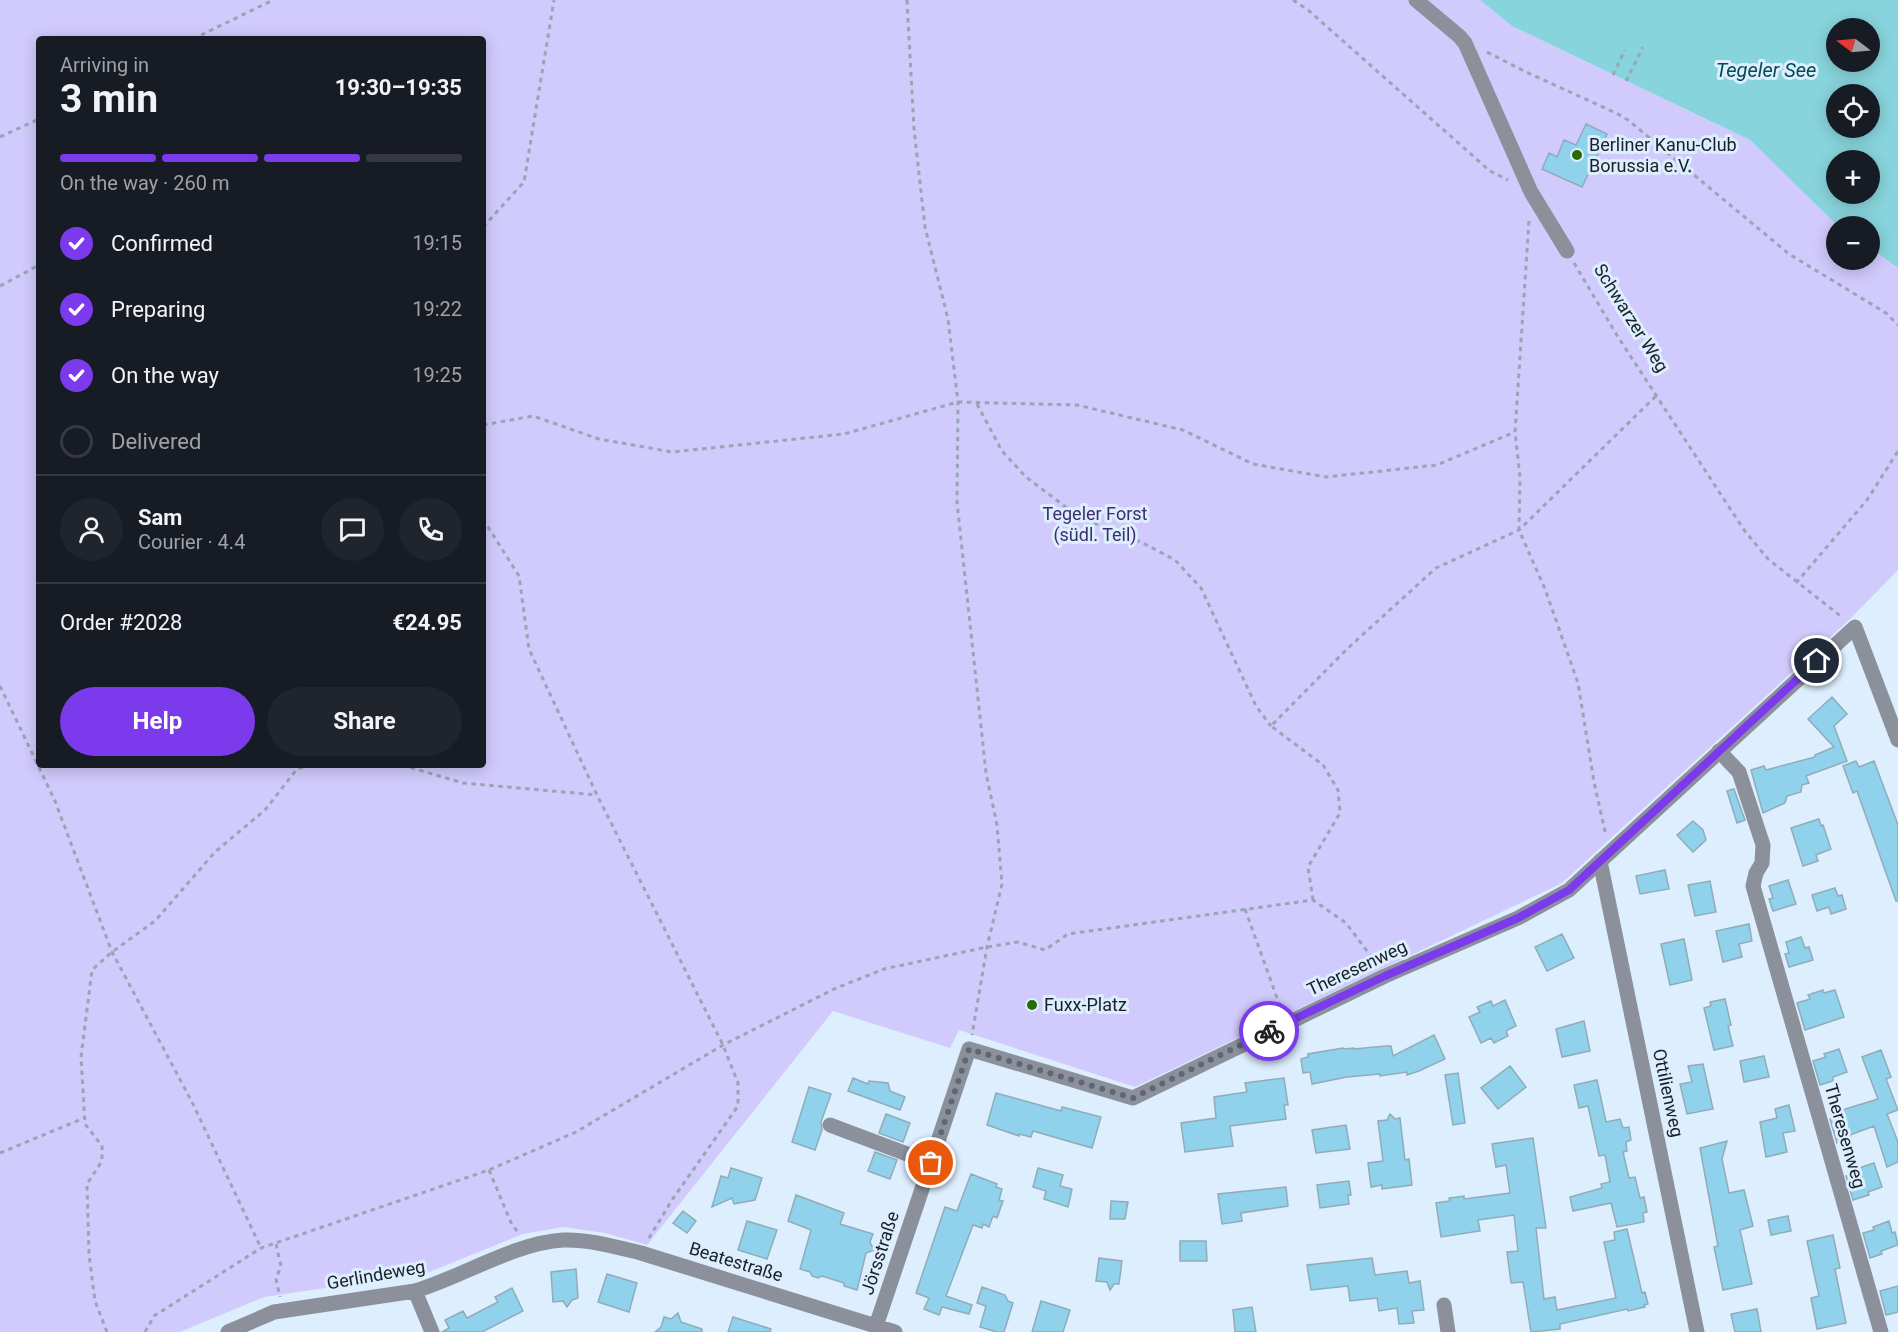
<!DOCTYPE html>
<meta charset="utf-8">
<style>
body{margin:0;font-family:Roboto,sans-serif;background:#20242c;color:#f1f3f6;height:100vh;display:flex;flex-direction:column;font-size:22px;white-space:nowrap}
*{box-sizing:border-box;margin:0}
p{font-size:20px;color:#9ea1a6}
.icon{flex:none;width:33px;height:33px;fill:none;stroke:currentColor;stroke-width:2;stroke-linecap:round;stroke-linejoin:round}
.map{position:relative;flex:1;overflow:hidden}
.drawer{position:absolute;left:36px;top:36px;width:450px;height:732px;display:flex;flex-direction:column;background:#171b24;border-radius:6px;box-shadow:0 3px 15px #0003}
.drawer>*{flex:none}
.needle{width:39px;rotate:286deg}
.buttons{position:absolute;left:1826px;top:18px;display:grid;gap:12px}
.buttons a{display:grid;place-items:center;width:54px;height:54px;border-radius:50%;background:#171b24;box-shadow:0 3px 15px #0003;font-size:30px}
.pin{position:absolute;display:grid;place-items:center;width:51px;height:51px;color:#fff;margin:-26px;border:3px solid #fff;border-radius:50%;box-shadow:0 2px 6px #0007}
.courier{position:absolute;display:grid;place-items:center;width:60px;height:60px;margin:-30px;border:4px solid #7c3aed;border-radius:50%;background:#fff;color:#222;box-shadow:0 2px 8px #0007}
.head em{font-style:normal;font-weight:700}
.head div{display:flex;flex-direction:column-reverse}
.head{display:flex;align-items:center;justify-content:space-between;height:102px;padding:0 24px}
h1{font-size:39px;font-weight:700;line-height:45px}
.bar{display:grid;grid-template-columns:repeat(4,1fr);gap:9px 6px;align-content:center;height:72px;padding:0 24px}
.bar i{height:8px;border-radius:4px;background:#363941}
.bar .on{background:#7c3aed}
.bar p{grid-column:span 4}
.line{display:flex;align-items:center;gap:15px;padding:0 24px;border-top:2px solid #363941}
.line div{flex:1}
.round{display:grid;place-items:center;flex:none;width:63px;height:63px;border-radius:32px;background:#20242c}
ol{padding:0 24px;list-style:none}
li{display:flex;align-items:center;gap:18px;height:66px}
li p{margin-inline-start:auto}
li .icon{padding:6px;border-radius:50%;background:#7c3aed;color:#fff;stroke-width:4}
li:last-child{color:#9ea1a6}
li i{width:33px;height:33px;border:3px solid #363941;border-radius:50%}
.action{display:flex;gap:12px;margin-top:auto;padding:12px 24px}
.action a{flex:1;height:69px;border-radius:36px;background:#7c3aed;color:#fff;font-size:24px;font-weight:700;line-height:69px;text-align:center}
.action a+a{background:#20242c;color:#f1f3f6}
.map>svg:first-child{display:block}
</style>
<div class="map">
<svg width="1898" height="1332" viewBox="0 0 1898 1332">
<rect width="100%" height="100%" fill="#ddeefe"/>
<!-- green -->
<path fill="#d1cafc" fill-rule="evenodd" d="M0,0H1480L1512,26L1750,140L1840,226H1836V260H1869V247L1898,268V570L1850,619L1562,883L1135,1087L959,1030L950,1048L833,1011L647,1245L605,1233L563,1227L523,1234L427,1273L264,1297L180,1332H0ZM39,39H483V765H39Z"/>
<!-- water -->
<path fill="#88d4dc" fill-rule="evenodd" d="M1480,0H1898V268L1869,247V226H1840L1836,224L1750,140L1512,26ZM1836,28H1869V62H1836ZM1836,94H1869V128H1836ZM1836,160H1869V194H1836Z"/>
<!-- building -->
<path fill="#90d1ec" stroke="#90acb8" stroke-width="1.5" d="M1586,124L1607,134L1582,187L1542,169L1549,153L1557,157L1564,140L1576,145Z
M1832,697L1847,714L1834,726L1847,761L1806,776L1809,783L1802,785L1801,792L1787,796L1785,803L1763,813L1751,770L1764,766L1766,770L1815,757V755L1834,747L1808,719Z
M1856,761L1859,767L1874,761L1898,825V901H1896L1857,791L1853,793L1843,766Z
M1734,789L1745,820L1737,823L1727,791Z
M1819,819L1821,826L1823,825L1831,849L1816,855L1818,861L1803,866L1791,828Z
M1693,821L1703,830L1706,840L1693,852L1677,835Z
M1665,870L1669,889L1640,894L1636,876Z
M1788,880L1796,904L1773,911L1769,899L1773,898L1769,886Z
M1710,881L1716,912L1695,916L1688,885Z
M1835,888L1838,896L1842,895L1846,909L1831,914L1829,907L1817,911L1812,895Z
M1749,924L1752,941L1739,944L1742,957L1723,962L1716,931Z
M1562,934L1574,958L1547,971L1535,947Z
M1801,937L1805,948L1809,947L1813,960L1789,967L1785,954L1789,953L1786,942Z
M1684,939L1692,980L1670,985L1661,944Z
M1823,990L1824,993L1835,990L1844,1017L1805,1030L1797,1003L1810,999L1808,995Z
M1725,999L1731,1025L1728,1026L1733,1046L1714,1050L1704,1008L1711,1006L1710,1002Z
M1505,1000L1516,1026L1506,1031L1508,1036L1494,1043L1491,1038L1481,1043L1469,1017L1480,1012L1477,1007L1491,1001L1493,1006Z
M1584,1021L1590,1051L1562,1057L1556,1029Z
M1434,1035L1445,1059L1419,1071L1407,1075V1072L1380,1076V1074L1347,1077L1312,1084L1310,1072L1303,1073L1301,1059L1308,1057V1054L1343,1048L1344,1049L1354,1048V1049L1386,1046H1391L1393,1056Z
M1839,1049L1847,1072L1833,1077V1081L1820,1085L1813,1061L1826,1057L1824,1054Z
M1881,1050L1891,1077L1886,1079L1898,1110L1887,1114L1898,1142V1162L1887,1167L1874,1126L1850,1135L1851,1138L1837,1143L1830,1119L1843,1115L1842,1110L1878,1099L1862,1057Z
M1764,1056L1769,1077L1744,1082L1740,1061Z
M1703,1064L1713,1109L1687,1114L1680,1084L1692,1082L1688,1066Z
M1510,1066L1526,1087L1498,1109L1481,1088Z
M1458,1073L1465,1123L1453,1125L1445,1075Z
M853,1078L868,1084L869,1081L888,1083L890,1091L905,1097L900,1110L848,1091Z
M1284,1078L1288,1105H1284L1286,1119L1230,1126L1233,1146L1185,1152L1181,1123L1216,1118L1214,1097L1247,1092L1245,1083Z
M1597,1080L1606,1122L1620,1119L1623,1128L1629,1127L1631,1140L1626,1142L1627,1151L1623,1152L1629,1178L1635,1177L1640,1198L1644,1197L1647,1212L1643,1213L1644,1222L1617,1227L1611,1203L1573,1211L1570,1197L1602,1188L1601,1184L1610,1182L1605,1155L1599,1156L1588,1106L1579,1108L1574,1085Z
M809,1087L831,1094L821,1122L822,1130L815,1150L792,1142Z
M996,1093L1061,1111L1062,1107L1101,1117L1092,1148L1033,1131L1031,1137L1019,1134V1136L987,1125Z
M1789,1105L1795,1131L1783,1133L1787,1152L1766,1157L1760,1122L1777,1118L1775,1109Z
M886,1114L910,1123L903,1142L879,1133Z
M1390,1114L1395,1119L1400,1118L1405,1160L1409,1159L1412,1185L1382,1189V1185L1371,1187L1368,1163L1383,1161L1378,1121L1387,1120Z
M1346,1125L1350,1149L1316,1153L1312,1130Z
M1533,1138L1546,1228H1536L1544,1299L1555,1297L1557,1310L1616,1298L1604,1242L1615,1240L1614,1232L1627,1229L1642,1293L1645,1292L1648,1304L1644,1305L1645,1307L1628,1311L1627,1309L1560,1324V1329L1531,1332L1523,1282L1511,1283L1507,1252L1518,1251L1514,1215L1478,1220L1480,1231L1441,1237L1436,1203L1450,1201L1449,1198L1464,1196V1199L1510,1193L1506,1165L1496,1167L1492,1144Z
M1727,1141L1722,1159L1729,1193L1744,1190L1753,1226L1740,1230L1752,1284L1723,1290L1714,1247L1718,1246L1700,1148Z
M875,1152L897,1160L890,1179L868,1171Z
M1874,1163L1882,1187L1868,1192L1869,1195L1853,1200L1846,1176L1860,1171L1859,1168Z
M731,1168L762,1178L755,1200L734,1204L732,1198L712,1207L721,1176L728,1178Z
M1038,1168L1063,1175L1060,1186L1072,1189L1068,1207L1044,1199L1046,1191L1033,1187Z
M971,1174L997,1184L996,1187L1002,1189L999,1200L1003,1201L997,1218L993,1216L989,1227L983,1224L982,1228L973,1225L946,1296L972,1305L969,1314L942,1307L939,1315L924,1309L929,1298L916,1293L945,1207L957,1211Z
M1349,1181L1351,1195H1348L1349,1204L1320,1208L1317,1185Z
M1286,1187L1288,1206L1241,1213L1242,1221L1222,1224L1218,1194Z
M796,1195L844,1213L840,1224L873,1234L870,1242L874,1250L866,1253L857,1290L844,1286V1283L822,1276L818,1278L812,1276L810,1272L800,1269L811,1230L788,1221Z
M1111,1201L1128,1202L1125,1219H1110Z
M683,1211L696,1221L687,1233L673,1223Z
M1788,1216L1791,1231L1771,1235L1768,1220Z
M747,1221L777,1230L767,1259L738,1250Z
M1889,1221L1892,1233L1895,1232L1898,1245L1881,1251L1882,1254L1870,1258L1863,1233L1874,1230L1873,1227Z
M1833,1235L1840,1268L1835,1269L1846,1323L1817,1329L1811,1298L1819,1296L1807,1241Z
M1180,1241H1206L1207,1261H1180Z
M1099,1258L1122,1261L1119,1284H1114L1110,1290L1107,1282L1096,1281Z
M1372,1258L1375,1275L1407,1271L1409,1283L1420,1281L1424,1310L1412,1311L1414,1323L1399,1324L1397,1308L1379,1311L1377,1298L1350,1301L1348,1286L1311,1290L1307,1265Z
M576,1269L578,1298L572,1300L567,1307L563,1301L553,1302L551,1272Z
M607,1274L637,1283L629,1312L598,1302Z
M1898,1286V1312L1886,1315L1880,1291Z
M982,1287L1005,1295L1008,1301L1013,1303L1004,1332H997L980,1327L986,1306L977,1303Z
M512,1288L523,1311L482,1332H442L449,1328L445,1320L463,1311L467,1318L498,1302L495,1297Z
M1041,1301L1070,1310L1063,1332H1032Z
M1252,1307L1256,1332H1235L1233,1310Z
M1757,1309L1761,1332H1735L1731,1314Z
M678,1313L681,1322L702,1329V1332H655L661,1327L664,1317L671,1319Z
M733,1317L771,1329L770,1332H728Z"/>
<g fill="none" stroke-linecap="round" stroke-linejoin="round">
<!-- path -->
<path stroke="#98a5b3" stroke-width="3" stroke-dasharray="4.5 4.5" stroke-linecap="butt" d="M907,0L914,129L925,227L948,319L958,402L957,502L986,773L997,825L1002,884L987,947L972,1035
M1293,0L1308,10L1490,171L1508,180
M193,39L273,0
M1487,52L1526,72L1616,113L1628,120L1789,254L1886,313L1898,325
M1613,75L1625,50
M1626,81L1643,47
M0,137L39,119
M1529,221L1515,432L1520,477L1519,530L1545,589L1578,683L1594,782L1606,836
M483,227L524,182L554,0
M1574,263L1618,337L1744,530L1768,559L1843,618
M0,286L39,265
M977,404L1002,451L1026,477L1079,517L1141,542L1175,560L1201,588L1256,706L1271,726
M483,425L533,416L599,439L672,452L844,434L958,402L1077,405L1183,430L1253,464L1326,477L1437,465L1515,432
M483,519L519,576L529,649L597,795L723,1045L738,1083V1106L672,1200L649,1238
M1796,583L1867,500L1898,451
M0,686L55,801L112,952L192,1102L261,1248
M402,765L463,783L597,795
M1313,900L1308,867L1340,813L1338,790L1323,765L1271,726L1348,648L1436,568L1519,530L1656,396
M1245,909L1281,1009
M0,1153L84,1118
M489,1170L512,1225L519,1233
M276,1244L281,1266L276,1279L280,1297
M107,1332L95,1301L89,1254L87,1184L102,1161V1146L85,1124L81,1057L92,970L112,952L155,921L215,852L265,810L297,769L311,765
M145,1332L154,1316L261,1248L489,1170L576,1132L723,1045L834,989L884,969L987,947L1018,942L1045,950L1068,934L1313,900L1346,923L1376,963"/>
<!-- minor -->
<path stroke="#8c909b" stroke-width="15" d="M1416,0L1459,36L1465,43L1531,192L1567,251
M1719,751L1739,772L1763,845L1762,863L1756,873L1753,886L1881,1332
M1600,861L1697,1332
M830,1125L931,1163
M415,1291L432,1332
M1444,1305L1448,1332
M228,1332L274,1312L415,1291C462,1277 514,1243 563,1240C589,1239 616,1247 641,1253L895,1332
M874,1332L969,1049L1133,1098L1385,976L1518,918L1569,890L1855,627L1898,740"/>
</g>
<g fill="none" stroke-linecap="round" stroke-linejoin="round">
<!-- done -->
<path stroke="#5e6873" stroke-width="6" stroke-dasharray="0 10.8" d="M931,1163L969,1049L1133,1098L1269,1031"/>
<!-- route -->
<path stroke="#7c3aed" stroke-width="8" d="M1269,1031L1385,976L1518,918L1569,890L1817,661"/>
</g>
<!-- markers -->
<g fill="#286b02" stroke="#ddeefe" stroke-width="2">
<circle cx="1577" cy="155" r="6"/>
<circle cx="1032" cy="1005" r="6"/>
</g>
<g text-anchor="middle" stroke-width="6" stroke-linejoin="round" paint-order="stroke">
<!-- poi labels -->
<g font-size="18" fill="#192028" stroke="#ddeefe" text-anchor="start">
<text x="1589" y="151">Berliner Kanu-Club<tspan x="1589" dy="21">Borussia e.V.</tspan></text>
<text x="1044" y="1011">Fuxx-Platz</text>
</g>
<!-- street labels -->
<g font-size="18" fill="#192028" stroke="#ddeefe">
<text transform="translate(1631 318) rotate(58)" y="6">Schwarzer Weg</text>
<text transform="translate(1357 968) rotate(-25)" y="6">Theresenweg</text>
<text transform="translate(1668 1093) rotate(78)" y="6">Ottilienweg</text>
<text transform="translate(1845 1136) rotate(74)" y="6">Theresenweg</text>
<text transform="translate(880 1253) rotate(-72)" y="6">Jörsstraße</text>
<text transform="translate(736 1262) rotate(17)" y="6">Beatestraße</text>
<text transform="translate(376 1275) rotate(-10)" y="6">Gerlindeweg</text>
</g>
<!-- park labels -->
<g font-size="18" fill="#3d2d6d" stroke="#ddeefe">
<text x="1095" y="520">Tegeler Forst<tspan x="1095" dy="21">(südl. Teil)</tspan></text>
</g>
<!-- water labels -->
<g font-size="20" font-style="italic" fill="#034c52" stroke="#ddeefe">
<text x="1766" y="77">Tegeler See</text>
</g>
</g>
</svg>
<div class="buttons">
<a><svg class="needle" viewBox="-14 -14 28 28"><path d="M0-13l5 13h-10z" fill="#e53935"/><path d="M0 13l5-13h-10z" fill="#9ea1a6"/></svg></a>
<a><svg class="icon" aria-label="locate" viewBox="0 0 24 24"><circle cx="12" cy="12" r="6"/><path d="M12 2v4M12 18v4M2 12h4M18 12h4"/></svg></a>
<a>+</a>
<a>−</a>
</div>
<div class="pin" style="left:931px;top:1163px;background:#ea580c"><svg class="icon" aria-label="bag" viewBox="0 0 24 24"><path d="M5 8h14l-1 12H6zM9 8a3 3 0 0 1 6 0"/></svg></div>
<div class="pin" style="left:1817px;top:661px;background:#1f2937"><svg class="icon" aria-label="home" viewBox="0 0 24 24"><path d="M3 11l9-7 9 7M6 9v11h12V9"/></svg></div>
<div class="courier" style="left:1269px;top:1031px"><svg class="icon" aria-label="bike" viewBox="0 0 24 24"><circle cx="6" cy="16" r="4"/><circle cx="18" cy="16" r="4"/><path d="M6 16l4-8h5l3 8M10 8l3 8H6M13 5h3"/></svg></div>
<section class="drawer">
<div class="head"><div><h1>3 min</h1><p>Arriving in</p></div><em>19:30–19:35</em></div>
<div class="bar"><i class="on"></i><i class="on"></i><i class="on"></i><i></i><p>On the way · 260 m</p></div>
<ol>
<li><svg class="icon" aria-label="check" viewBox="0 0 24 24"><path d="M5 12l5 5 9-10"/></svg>Confirmed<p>19:15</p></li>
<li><svg class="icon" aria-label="check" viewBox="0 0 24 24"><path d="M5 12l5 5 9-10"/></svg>Preparing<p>19:22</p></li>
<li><svg class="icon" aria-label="check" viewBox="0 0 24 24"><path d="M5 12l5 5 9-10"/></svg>On the way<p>19:25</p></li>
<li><i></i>Delivered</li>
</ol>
<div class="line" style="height:108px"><a class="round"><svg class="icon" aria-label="person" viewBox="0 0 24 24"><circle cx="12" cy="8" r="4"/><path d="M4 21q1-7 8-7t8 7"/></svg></a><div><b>Sam</b><p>Courier · 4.4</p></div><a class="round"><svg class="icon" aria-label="chat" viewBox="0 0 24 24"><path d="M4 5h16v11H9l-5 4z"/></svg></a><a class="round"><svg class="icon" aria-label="phone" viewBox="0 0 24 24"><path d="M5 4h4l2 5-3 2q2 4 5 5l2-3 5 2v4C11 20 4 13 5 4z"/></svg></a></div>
<div class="line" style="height:78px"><div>Order #2028</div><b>€24.95</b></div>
<div class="action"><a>Help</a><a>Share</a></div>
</section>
</div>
